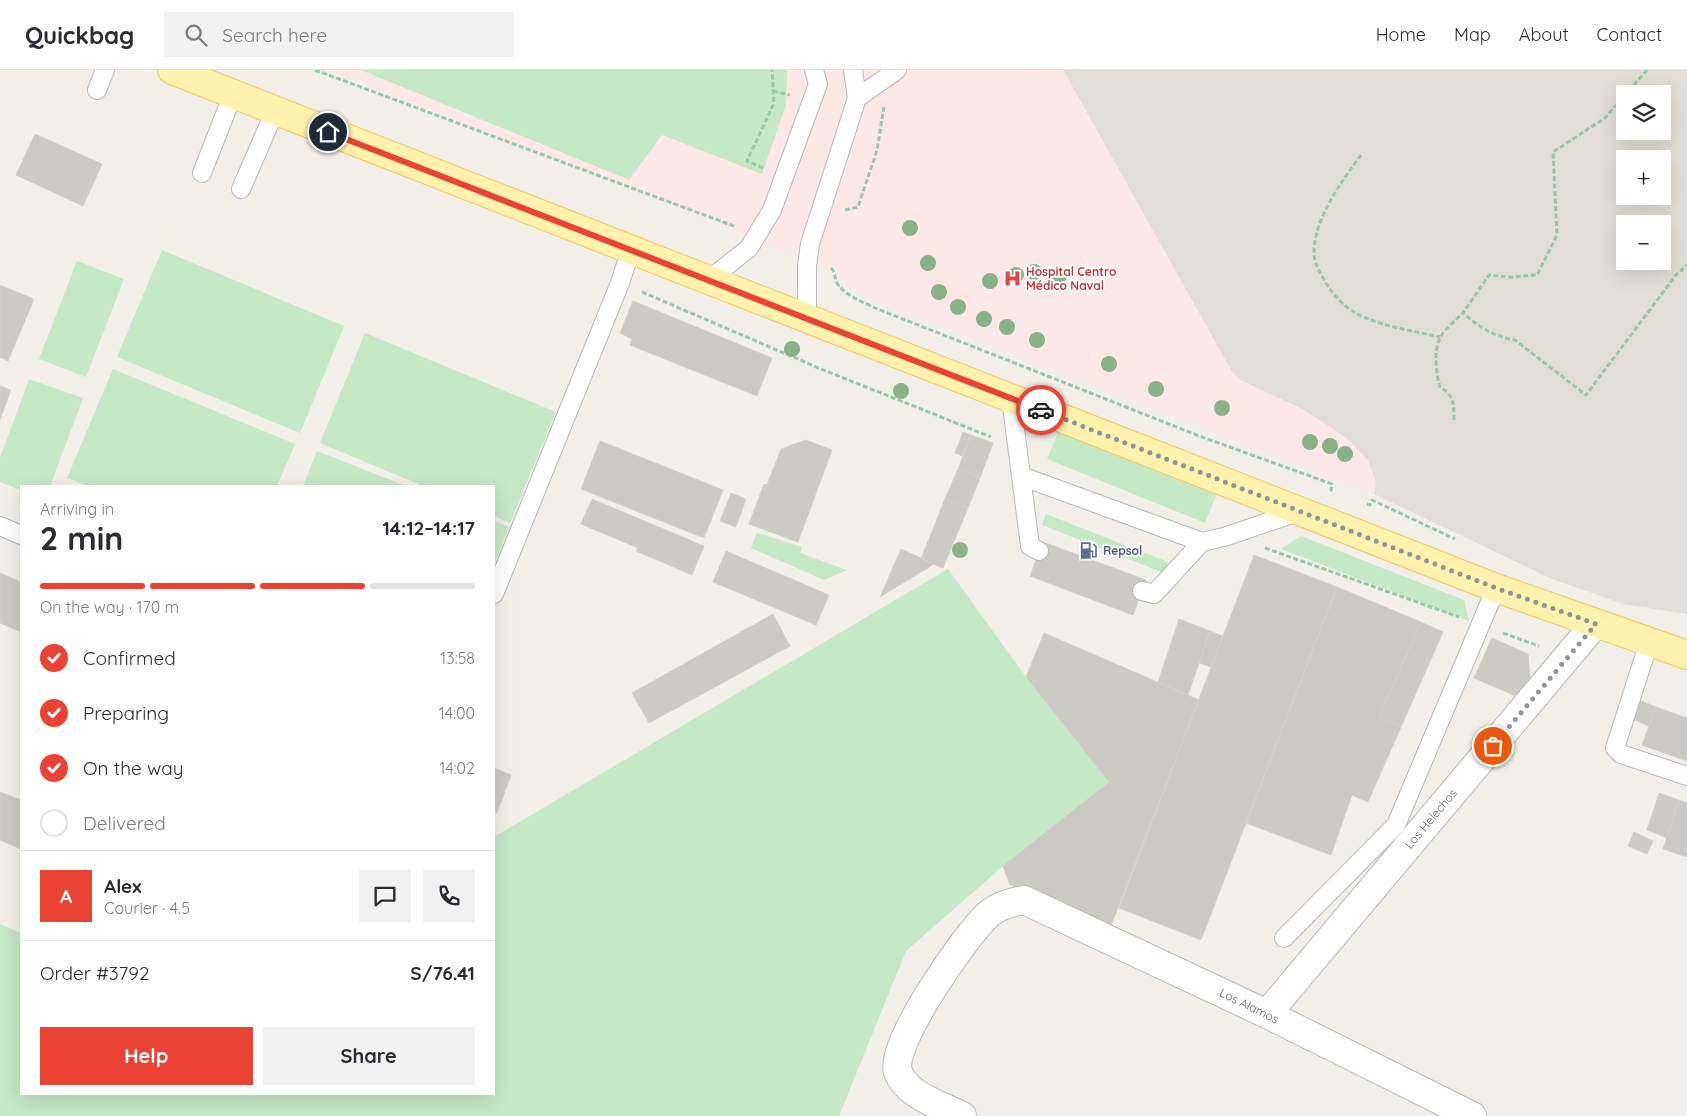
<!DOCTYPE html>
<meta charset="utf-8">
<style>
body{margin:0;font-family:Quicksand,sans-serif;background:#f2f2f3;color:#2b2b33;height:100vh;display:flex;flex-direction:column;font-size:19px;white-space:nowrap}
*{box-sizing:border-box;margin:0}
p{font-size:16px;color:#7c7c81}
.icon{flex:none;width:28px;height:28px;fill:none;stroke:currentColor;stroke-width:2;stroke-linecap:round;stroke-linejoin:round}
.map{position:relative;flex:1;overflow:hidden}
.panel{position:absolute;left:20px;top:415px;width:475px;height:610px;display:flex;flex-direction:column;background:#fff;border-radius:0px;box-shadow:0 5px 20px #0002}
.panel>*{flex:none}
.controls{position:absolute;left:1616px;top:15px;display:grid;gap:10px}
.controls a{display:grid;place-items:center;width:55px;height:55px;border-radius:0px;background:#fff;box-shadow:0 5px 20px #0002;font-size:25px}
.pin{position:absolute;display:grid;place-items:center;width:42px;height:42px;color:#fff;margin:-21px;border:2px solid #fff;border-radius:50%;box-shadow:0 1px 5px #0007}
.courier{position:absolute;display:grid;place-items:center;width:50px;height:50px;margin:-25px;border:4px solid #ea4335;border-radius:50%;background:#fff;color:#222;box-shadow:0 1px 6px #0007}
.overview em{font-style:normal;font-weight:800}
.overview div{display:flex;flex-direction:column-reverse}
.overview{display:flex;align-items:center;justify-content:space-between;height:85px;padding:0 20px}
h1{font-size:32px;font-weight:800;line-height:38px}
.bar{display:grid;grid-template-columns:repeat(4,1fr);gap:8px 5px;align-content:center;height:60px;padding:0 20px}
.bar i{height:6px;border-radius:4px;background:#e1e1e2}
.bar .on{background:#ea4335}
.bar p{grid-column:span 4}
.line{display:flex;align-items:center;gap:12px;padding:0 20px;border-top:1px solid #e1e1e2}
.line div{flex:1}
.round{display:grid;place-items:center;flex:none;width:52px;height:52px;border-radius:0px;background:#f2f2f3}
ol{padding:0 20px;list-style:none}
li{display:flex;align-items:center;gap:15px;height:55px}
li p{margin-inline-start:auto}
li .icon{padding:5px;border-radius:50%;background:#ea4335;color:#fff;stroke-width:4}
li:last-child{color:#7c7c81}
li i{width:28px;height:28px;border:2px solid #e1e1e2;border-radius:50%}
.primary-button{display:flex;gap:10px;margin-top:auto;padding:10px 20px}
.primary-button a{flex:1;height:58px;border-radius:0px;background:#ea4335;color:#fff;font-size:20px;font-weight:800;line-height:58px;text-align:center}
.primary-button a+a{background:#f2f2f3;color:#2b2b33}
header{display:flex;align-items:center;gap:30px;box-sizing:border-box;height:70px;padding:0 25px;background:#fff;border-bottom:1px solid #e1e1e2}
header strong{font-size:24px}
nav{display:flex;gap:28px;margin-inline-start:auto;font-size:18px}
.search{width:350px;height:45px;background:#f2f2f3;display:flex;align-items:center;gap:12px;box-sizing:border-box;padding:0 18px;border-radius:0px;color:#7c7c81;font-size:19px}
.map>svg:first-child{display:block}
</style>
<header>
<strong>Quickbag</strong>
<div class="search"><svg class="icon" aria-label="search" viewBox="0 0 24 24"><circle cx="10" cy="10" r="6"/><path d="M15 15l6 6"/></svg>Search here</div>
<nav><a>Home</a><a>Map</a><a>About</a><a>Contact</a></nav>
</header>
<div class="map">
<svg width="1687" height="1046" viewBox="0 0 1687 1046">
<rect width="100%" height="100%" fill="#f1efe8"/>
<!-- education -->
<path fill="#e1ded6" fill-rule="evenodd" d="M1063,0H1687V544L1623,534L1552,509L1374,424L1376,412L1345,367L1302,339L1240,310L1232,302ZM1625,24H1662V61H1625ZM1625,89H1662V126H1625ZM1625,154H1662V191H1625Z"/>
<!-- medical -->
<path fill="#fce8e6" d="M331,0H1063L1232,302L1240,310L1302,339L1345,367L1368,390L1376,412L1374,424L860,224L847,214L841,205L717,153Z"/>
<!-- green -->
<path fill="#c5e8c5" d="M361,0H787L786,35L762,104L662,65L629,110Z
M162,180L344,256L300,363L117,287Z
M77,191L124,209L86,307L39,289Z
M365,263L556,342L510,453L494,446V416H423L320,373Z
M113,299L295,374L277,416H88L67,408Z
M29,309L83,328L50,416H21V420L0,412V388Z
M1060,358L1218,421L1205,453L1047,389Z
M317,381L406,416H303Z
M1046,444L1168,492L1164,503L1042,455Z
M494,451L509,457L494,495Z
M757,463L802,477L800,483L847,500L824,510L751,478Z
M1301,466L1464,530L1469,551L1281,479Z
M948,499L1026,607L1109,712L1003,796L906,881L839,1046H0V854L21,863V1024H494V767Z"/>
<!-- building -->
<path fill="#cccac5" stroke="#d6d1c6" d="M35,64L102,94L83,136L16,105Z
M0,215L34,229L8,291L0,287Z
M633,231L772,288L757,326L630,275L632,269L620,263Z
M0,316L11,320L0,350Z
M963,362L971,365L962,386L955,383Z
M971,365L993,373L980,408L958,399Z
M806,370L832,380L798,472L749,454L764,414L767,415L781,379Z
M600,371L723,420L704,468L581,419Z
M958,399L980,408L968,438L945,429Z
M731,423L746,429L736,457L720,451Z
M592,429L704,476L692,505L636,481L638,478L581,454Z
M945,429L968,438L943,498L921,489Z
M1043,472L1146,510L1133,545L1030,506Z
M901,479L934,494L880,527Z
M726,481L829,525L816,555L713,512Z
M1254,485L1337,517L1201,870L1119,838Z
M0,503L21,512V562L0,553Z
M1337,517L1421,552L1379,647L1401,657L1368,732L1352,725L1331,785L1246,753Z
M773,544L790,576L649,653L632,623Z
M1179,549L1210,561L1188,625L1158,612Z
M1421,552L1443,562L1401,657L1379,647Z
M1210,561L1223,566L1211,597L1199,593Z
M1044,563L1199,630L1110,858L1010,815L1003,796L1109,712L1026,607Z
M1492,568L1528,584L1530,608L1518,627L1474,608Z
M1639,630L1656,637L1649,656L1632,649Z
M1656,637L1687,648V691L1642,675Z
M494,698L511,705L497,743L494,741Z
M0,722L21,730V779L0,770Z
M1659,723L1679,730L1667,768L1647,760Z
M1679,730L1687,733V787L1663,779Z
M1634,762L1653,771L1647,784L1628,776Z"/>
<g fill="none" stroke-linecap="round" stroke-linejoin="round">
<defs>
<path id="service" d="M97,20L105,0
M857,28L897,0
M202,103L233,24
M241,119L275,41
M710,209L749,178L772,140L818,14L814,0
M807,247V196L810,174L857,28L853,0
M1011,328L1021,406L1202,472L1224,467L1301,441
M1021,406L1030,476L1039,481
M0,456L21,465
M1142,521L1154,524L1202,472
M494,524L620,213L631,179
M1649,572L1615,678L1621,684L1687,706
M1284,868L1396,755L1496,518"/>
<path id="minor" d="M1267,944L1595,554
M962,1046C941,1035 907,1026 898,1002C888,976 967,862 990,843C1000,835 1012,832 1024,830L1267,944L1472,1046"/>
<path id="primary" d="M172,0L1496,518L1687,585"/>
</defs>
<!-- service casing -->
<use href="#service" stroke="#b5b8bc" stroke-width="20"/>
<!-- minor casing -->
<use href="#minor" stroke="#b5b8bc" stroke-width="30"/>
<!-- primary casing -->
<use href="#primary" stroke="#f2c960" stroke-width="30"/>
<!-- path -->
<path stroke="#9cc7a9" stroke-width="3" stroke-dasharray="5 2.5" stroke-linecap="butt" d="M315,0L734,156
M1647,0L1605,48L1553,82L1557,165L1537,205L1510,207L1489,205L1463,243C1479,257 1493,266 1515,270L1586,325L1676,205L1687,195
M773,21L790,25
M1361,85C1341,112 1313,150 1314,185C1315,196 1321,204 1326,213C1334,226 1345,238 1359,245C1384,257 1414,261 1440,267
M763,98L747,91L774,33L772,0
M845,140L858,137L877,80L884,37
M831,198C836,203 834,207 837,213C844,225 863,232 875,238L1202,367L1332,414L1331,420L1333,421
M642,222L821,299L991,367
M1454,350C1454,334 1454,325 1440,317C1436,303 1433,280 1441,266C1446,258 1456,250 1463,243
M1367,434L1370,435L1372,430L1455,469
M1265,478L1459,547
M1503,563L1539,576"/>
<!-- service -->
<use href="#service" stroke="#fff" stroke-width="18"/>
<!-- minor -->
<use href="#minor" stroke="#fff" stroke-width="28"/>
<!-- primary -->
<use href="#primary" stroke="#fff2af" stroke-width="28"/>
</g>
<!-- trees -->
<g fill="#89b387">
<circle cx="910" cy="158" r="8"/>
<circle cx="928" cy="193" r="8"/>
<circle cx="1034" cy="202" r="8"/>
<circle cx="1016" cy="205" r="8"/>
<circle cx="1059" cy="206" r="8"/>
<circle cx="990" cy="211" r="8"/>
<circle cx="939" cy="222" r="8"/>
<circle cx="958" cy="237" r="8"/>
<circle cx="984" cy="249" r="8"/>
<circle cx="1007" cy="257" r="8"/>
<circle cx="1037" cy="270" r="8"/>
<circle cx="792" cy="279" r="8"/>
<circle cx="1109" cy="294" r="8"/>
<circle cx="1156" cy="319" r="8"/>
<circle cx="901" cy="321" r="8"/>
<circle cx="1222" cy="338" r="8"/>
<circle cx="1310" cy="372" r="8"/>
<circle cx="1330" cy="376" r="8"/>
<circle cx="1345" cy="384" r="8"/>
<circle cx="960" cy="480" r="8"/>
</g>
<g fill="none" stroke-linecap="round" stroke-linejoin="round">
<!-- done -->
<path stroke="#929495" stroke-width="5" stroke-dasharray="0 9" d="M1041,340L1496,518L1596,554L1493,676"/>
<!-- route -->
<path stroke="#ea4335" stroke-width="6" d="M328,62L1041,340"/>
</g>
<!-- icons -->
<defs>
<symbol id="hospital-bare" viewBox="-9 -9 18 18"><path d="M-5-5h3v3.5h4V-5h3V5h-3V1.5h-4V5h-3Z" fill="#e0444e" stroke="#fff" stroke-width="2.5" paint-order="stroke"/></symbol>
<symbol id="fuel-bare" viewBox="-9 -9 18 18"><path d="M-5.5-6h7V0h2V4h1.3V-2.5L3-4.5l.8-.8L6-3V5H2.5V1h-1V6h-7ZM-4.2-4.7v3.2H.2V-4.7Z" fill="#5c6f8a" stroke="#fff" stroke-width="2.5" paint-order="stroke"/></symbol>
</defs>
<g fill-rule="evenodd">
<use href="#hospital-bare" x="1000" y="196" width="25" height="25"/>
<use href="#fuel-bare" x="1076" y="468" width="25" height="25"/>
</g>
<g text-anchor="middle" stroke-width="4" stroke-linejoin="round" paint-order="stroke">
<!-- health labels -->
<g font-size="12" font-weight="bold" fill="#be3a42" stroke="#fff" text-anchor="start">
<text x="1026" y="206">Hospital Centro<tspan x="1026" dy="14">Médico Naval</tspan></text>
</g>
<!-- service labels -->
<g font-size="12" font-weight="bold" fill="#4e5e75" stroke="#fff" text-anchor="start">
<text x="1103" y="485">Repsol</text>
</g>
<!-- street labels -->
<g font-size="12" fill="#5f6368" stroke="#fff">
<text transform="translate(1431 749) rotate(-50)" y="4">Los Helechos</text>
<text transform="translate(1249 936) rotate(26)" y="4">Los Alamos</text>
</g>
</g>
</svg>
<div class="controls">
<a><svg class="icon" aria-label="layers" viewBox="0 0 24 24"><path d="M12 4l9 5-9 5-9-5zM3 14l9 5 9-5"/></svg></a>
<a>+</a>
<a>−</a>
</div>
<div class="pin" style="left:1493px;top:676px;background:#ea580c"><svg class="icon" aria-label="bag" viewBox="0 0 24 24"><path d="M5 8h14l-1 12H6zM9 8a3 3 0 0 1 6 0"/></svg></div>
<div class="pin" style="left:328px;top:62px;background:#1f2937"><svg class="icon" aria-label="home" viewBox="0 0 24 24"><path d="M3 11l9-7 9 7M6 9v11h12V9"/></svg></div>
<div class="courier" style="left:1041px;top:340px"><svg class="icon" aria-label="car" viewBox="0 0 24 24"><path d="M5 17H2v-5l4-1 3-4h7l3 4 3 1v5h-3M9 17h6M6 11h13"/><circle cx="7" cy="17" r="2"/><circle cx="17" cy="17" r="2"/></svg></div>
<section class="panel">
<div class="overview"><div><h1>2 min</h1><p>Arriving in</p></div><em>14:12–14:17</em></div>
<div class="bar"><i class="on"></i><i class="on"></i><i class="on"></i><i></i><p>On the way · 170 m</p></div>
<ol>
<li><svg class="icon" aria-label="check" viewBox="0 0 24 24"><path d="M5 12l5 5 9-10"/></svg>Confirmed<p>13:58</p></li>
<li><svg class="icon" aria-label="check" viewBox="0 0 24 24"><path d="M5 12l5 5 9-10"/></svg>Preparing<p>14:00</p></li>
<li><svg class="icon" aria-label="check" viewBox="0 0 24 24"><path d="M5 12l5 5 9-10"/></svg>On the way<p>14:02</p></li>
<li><i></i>Delivered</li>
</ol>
<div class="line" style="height:90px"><b class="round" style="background:#ea4335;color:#fff">A</b><div><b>Alex</b><p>Courier · 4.5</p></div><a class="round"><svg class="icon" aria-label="chat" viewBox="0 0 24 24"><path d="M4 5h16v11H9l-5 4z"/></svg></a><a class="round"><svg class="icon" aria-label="phone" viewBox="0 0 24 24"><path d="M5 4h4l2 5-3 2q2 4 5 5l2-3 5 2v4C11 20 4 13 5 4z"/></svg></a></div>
<div class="line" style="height:65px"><div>Order #3792</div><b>S/76.41</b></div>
<div class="primary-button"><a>Help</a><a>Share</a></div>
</section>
</div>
